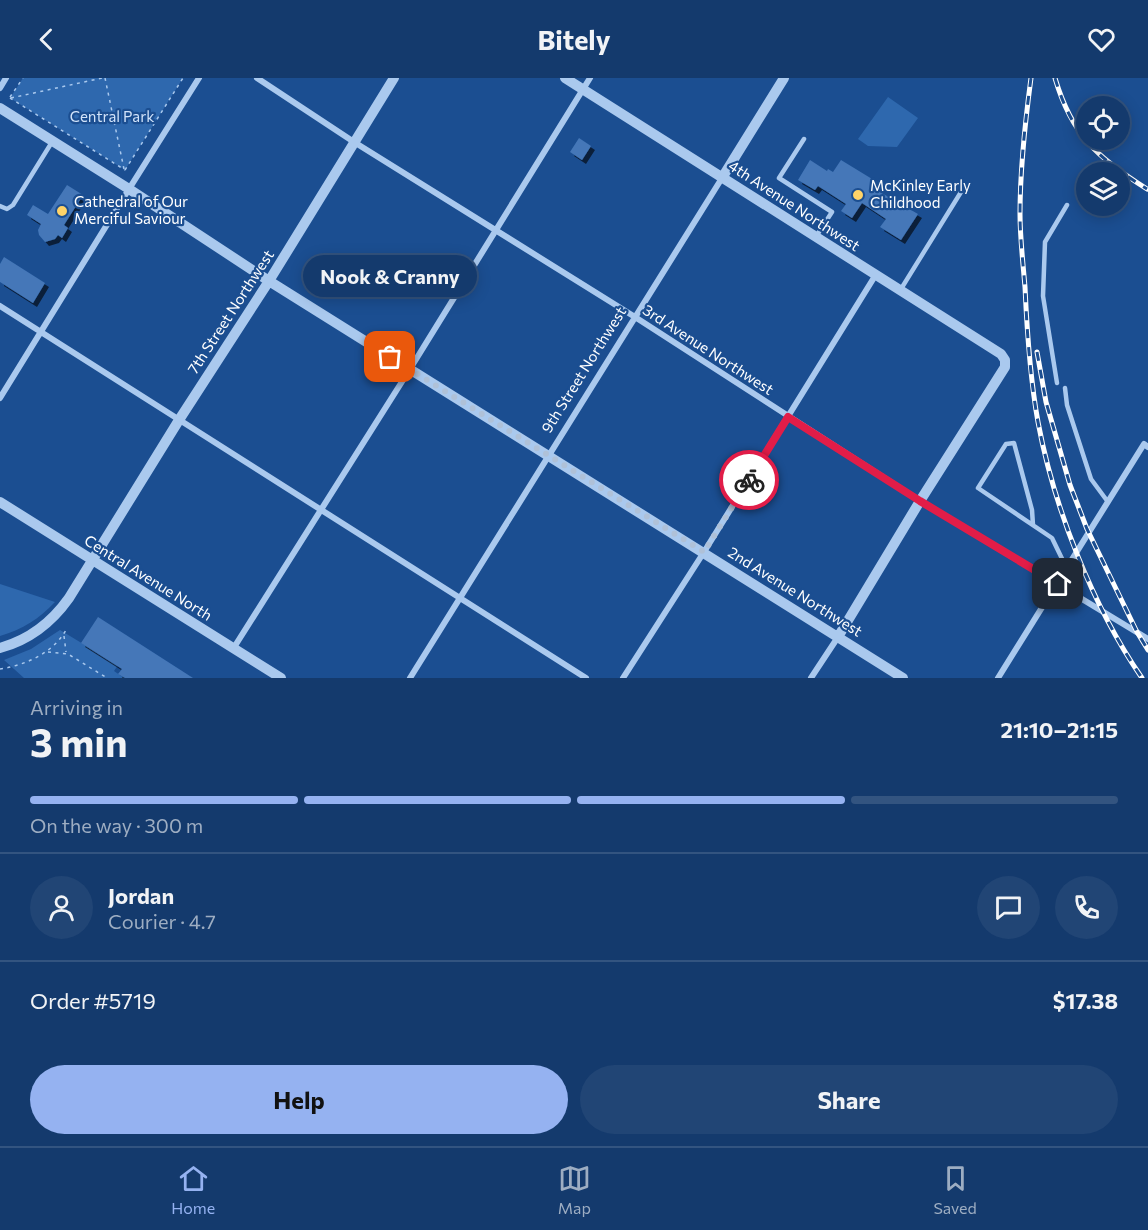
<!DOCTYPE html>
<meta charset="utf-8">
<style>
body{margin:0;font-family:Commissioner,sans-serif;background:#214575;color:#f1f3f6;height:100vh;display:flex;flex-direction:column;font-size:22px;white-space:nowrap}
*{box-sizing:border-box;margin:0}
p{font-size:20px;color:#9dadc2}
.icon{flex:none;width:33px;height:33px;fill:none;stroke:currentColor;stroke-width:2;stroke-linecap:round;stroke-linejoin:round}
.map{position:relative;height:600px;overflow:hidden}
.side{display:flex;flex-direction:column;background:#143a6d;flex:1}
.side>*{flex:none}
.tools{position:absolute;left:1076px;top:18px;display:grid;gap:12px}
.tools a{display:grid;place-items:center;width:54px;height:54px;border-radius:50%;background:#143a6d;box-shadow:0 3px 15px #0003,0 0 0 2px #335480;font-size:30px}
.pin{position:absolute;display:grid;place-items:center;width:51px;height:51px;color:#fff;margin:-26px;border-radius:12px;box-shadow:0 3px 9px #0006}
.courier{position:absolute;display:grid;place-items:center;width:60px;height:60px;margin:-30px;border:4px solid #e11d48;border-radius:50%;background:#fff;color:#222;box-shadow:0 2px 8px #0007}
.bubble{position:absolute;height:42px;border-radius:21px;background:#143a6d;box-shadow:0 3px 15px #0003,0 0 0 2px #335480;font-size:20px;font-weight:700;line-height:42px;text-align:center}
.summary em{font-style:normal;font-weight:700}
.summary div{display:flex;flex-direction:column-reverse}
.summary{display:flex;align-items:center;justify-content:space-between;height:102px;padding:0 30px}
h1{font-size:39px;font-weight:700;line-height:45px}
.bar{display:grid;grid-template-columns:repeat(4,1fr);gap:9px 6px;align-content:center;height:72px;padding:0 30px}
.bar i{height:8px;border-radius:4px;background:#335480}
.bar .current{background:#95b2f1}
.bar p{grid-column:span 4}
.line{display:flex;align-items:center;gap:15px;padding:0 30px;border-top:2px solid #335480}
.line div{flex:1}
.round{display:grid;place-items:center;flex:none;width:63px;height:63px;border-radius:32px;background:#214575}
.cta{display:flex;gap:12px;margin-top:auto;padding:12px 30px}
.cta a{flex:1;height:69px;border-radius:36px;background:#95b2f1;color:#111;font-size:24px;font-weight:700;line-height:69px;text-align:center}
.cta a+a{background:#214575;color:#f1f3f6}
header{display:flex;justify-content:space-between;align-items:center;height:78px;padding:0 30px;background:#143a6d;font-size:27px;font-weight:700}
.dock{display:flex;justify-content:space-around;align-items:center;height:84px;border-top:2px solid #335480;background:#143a6d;font-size:16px;color:#9dadc2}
.dock a{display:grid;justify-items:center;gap:3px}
.dock .current{color:#95b2f1}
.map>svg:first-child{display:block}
</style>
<header><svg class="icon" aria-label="back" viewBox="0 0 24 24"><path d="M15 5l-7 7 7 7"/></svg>Bitely<svg class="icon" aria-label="heart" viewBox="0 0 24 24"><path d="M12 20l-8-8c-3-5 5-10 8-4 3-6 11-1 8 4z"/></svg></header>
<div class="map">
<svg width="1148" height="600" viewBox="0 0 1148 600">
<defs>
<filter id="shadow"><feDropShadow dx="4" dy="4" stdDeviation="0" flood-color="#0009"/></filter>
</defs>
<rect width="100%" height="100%" fill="#1b4e91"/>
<!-- green -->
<path fill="#2e68ae" d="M23,0H183L125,92L10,20Z
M888,19L918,40L897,69L868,68L858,61Z
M0,506L55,524C39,541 23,551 0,558Z
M60,552L118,587L114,593L124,600H24L4,582L31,571Z"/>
<!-- building -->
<path fill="#4477b8" filter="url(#shadow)" d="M579,60L591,68L582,82L570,74Z
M810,82L827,93L828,91L833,94L841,82L877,104L873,110L918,136L901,162L880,149L886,141L862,125L852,140L841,133L846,126L818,108L815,112L798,102Z
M67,107L83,117L64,147L68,150L62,160L58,157L55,161L45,164L39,157L38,152L41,146L27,137L33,127L48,136Z
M4,179L45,205L33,225L0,204V186Z
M98,539L193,600H125L118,596L122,591L81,565Z"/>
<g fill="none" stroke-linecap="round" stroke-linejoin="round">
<!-- path -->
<path stroke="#aac9ee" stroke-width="1.5" stroke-dasharray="3 4.5" stroke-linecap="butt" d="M105,0L124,91
M10,19L23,0
M10,20L125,92
M11,20L102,0
M125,92L183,0
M64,558L66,574
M48,574L68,576L107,600
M0,591C26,587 53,575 66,552"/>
<!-- service -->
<path stroke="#aac9ee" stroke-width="4.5" d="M804,61L779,100L832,134L817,157
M0,128L7,131L13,127L52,64
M901,211L961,114
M1057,305L1043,218L1045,164L1067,127
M1065,310L1067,327L1091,401L1108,424
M1033,447L1032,432L1014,365L1006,366L978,410L1052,460L1067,491"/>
<!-- minor -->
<path stroke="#aac9ee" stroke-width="6" d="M257,0L354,64L635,239L920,423L1148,561
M0,10L6,0
M0,228L586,600
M0,320L129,111L199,0
M233,571L410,291L590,0
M410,600L722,100
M623,600L704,474L875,198
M811,600L838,559
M998,600L1144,366L1148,369"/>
<!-- tertiary -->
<path stroke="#aac9ee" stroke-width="10" d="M565,0L1001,276L1005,282V289L920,423L838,559
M0,30L129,111L269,203L903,600
M722,100L784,0
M0,424L281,600
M0,570C29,562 52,544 69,520L179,342L269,203L394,0"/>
<defs>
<path id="rail" d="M1031,0C1025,45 1020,91 1020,136C1020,160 1023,185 1025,209C1027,254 1030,300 1038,344C1054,430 1093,529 1142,600
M1055,0C1072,58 1098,80 1147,111
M1037,274L1046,324L1070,407L1087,451L1137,554L1148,572"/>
</defs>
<!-- rail casing -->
<use href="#rail" stroke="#fff" stroke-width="5"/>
<!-- rail -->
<use href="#rail" stroke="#1b4e91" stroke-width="3" stroke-dasharray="9" stroke-linecap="butt"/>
</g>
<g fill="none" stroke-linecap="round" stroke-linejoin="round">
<!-- done -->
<path stroke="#afc1d8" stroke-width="6" stroke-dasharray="0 10.8" d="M390,279L704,474L749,402"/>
<!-- route -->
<path stroke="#e11d48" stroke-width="8" d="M749,402L788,339L920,423L1058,506"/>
</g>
<!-- markers -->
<g fill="#ffd368" stroke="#1b4e91" stroke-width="2">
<circle cx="858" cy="117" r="6"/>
<circle cx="62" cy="133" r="6"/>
</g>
<g text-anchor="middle" stroke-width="4.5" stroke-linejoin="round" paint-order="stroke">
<!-- park labels -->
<g font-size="15" fill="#d1e3fa" stroke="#1b4e91">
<text x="112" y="44">Central Park</text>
</g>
<!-- poi labels -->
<g font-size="15" fill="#fff" stroke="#1b4e91" text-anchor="start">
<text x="870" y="113">McKinley Early<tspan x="870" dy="17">Childhood</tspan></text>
<text x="74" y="129">Cathedral of Our<tspan x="74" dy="17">Merciful Saviour</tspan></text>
</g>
<!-- street labels -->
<g font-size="15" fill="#fff" stroke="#1b4e91">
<text transform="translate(794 128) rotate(33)" y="5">4th Avenue Northwest</text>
<text transform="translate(231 234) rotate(-57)" y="5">7th Street Northwest</text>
<text transform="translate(708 272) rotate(33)" y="5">3rd Avenue Northwest</text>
<text transform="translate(584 292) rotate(-58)" y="5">9th Street Northwest</text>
<text transform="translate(148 500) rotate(32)" y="5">Central Avenue North</text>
<text transform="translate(795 514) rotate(32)" y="5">2nd Avenue Northwest</text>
</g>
</g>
</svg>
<div class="tools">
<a><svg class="icon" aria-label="locate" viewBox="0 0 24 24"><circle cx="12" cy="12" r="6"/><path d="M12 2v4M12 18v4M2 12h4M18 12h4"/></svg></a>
<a><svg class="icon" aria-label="layers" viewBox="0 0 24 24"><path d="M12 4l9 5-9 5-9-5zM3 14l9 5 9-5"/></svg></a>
</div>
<div class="pin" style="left:390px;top:279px;background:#ea580c"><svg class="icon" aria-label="bag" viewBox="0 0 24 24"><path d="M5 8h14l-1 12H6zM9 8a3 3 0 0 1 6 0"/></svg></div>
<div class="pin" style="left:1058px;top:506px;background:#1f2937"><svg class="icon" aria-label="home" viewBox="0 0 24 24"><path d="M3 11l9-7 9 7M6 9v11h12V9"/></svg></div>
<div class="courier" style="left:749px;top:402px"><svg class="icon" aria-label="bike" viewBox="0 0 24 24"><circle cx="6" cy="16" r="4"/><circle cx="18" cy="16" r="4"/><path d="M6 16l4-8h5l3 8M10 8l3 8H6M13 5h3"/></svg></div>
<div class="bubble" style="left:303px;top:177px;width:174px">Nook &amp; Cranny</div>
</div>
<section class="side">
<div class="summary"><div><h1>3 min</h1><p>Arriving in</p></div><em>21:10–21:15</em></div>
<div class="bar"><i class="current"></i><i class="current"></i><i class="current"></i><i></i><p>On the way · 300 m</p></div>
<div class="line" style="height:108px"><a class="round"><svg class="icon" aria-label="person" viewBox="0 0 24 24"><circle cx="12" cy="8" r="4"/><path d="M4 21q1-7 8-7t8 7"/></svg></a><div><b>Jordan</b><p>Courier · 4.7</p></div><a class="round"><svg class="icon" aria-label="chat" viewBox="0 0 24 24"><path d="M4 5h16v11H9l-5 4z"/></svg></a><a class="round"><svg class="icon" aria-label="phone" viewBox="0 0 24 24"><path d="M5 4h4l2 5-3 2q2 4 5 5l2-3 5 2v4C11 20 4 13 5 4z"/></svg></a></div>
<div class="line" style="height:78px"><div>Order #5719</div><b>$17.38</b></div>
<div class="cta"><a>Help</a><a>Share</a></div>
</section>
<nav class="dock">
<a class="current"><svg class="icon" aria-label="home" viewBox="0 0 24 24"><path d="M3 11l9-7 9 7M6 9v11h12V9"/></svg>Home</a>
<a><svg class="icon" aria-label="map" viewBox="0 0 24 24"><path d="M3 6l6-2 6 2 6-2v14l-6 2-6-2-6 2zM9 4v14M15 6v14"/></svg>Map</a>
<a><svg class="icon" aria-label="saved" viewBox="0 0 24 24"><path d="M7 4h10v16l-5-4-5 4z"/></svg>Saved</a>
</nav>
